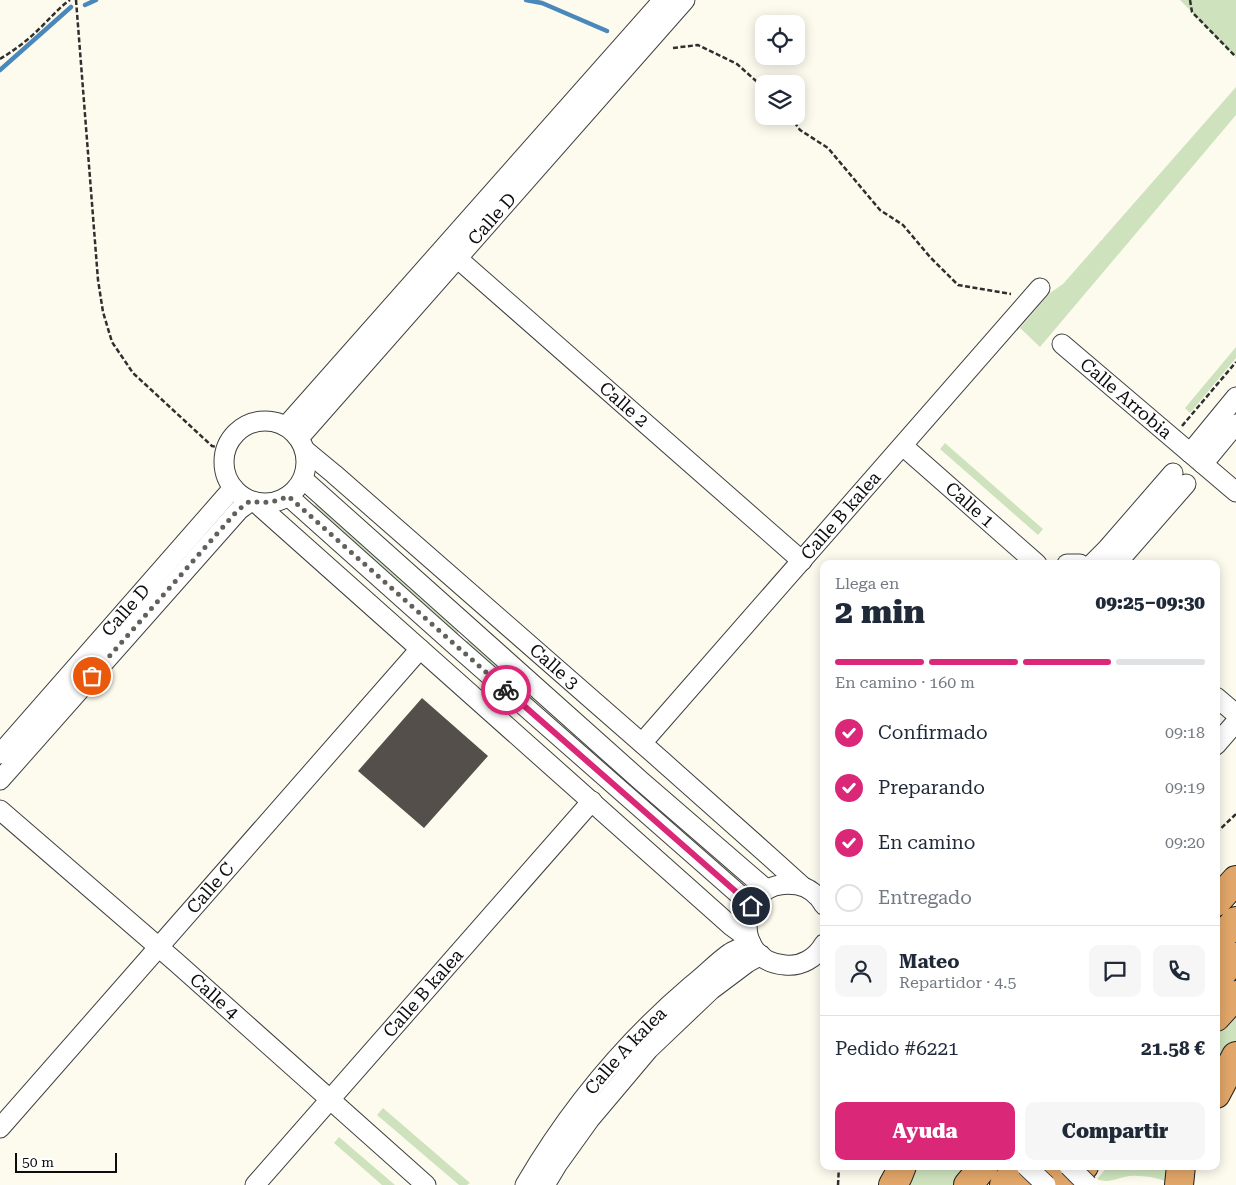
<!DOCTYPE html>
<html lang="es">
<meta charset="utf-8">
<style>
body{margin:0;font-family:"Roboto Serif",serif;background:#f6f6f7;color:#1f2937;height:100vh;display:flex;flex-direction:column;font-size:19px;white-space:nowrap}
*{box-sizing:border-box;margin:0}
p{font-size:16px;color:#747a83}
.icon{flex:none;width:28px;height:28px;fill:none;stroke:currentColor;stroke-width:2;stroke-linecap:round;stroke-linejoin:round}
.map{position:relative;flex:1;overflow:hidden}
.drawer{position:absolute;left:820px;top:560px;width:400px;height:610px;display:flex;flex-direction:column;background:#fff;border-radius:10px;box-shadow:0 2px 12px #0003}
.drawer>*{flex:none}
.fabs{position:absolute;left:755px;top:15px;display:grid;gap:10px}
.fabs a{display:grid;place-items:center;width:50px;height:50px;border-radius:10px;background:#fff;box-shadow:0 2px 12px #0003;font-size:25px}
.scale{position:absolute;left:15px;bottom:12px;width:102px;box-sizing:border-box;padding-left:5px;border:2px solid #0d0d0d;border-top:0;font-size:14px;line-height:18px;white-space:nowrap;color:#0d0d0d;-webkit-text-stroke:4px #fff;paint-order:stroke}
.pin{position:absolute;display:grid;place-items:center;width:42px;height:42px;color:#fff;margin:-21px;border:2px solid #fff;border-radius:50%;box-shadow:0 1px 5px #0007}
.courier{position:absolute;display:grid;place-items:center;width:50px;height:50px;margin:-25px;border:4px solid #db2777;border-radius:50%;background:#fff;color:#222;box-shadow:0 1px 6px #0007}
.head em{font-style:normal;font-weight:800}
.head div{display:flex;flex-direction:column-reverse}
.head{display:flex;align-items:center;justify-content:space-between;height:85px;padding:0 15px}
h1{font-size:32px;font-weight:800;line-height:38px}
.bar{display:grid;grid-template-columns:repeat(4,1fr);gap:8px 5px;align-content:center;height:60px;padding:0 15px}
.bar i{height:6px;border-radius:4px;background:#e0e1e3}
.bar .on{background:#db2777}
.bar p{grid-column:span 4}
.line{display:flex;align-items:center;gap:12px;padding:0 15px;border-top:1px solid #e0e1e3}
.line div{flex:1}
.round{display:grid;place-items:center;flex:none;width:52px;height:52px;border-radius:10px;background:#f6f6f7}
ol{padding:0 15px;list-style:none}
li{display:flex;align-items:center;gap:15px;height:55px}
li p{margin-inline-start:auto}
li .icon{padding:5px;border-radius:50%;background:#db2777;color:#fff;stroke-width:4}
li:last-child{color:#747a83}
li i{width:28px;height:28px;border:2px solid #e0e1e3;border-radius:50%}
.cta{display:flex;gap:10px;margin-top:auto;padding:10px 15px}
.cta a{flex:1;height:58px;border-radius:10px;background:#db2777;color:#fff;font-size:20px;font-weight:800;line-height:58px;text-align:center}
.cta a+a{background:#f6f6f7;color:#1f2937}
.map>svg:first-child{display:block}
</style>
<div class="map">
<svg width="1236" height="1185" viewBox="0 0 1236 1185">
<rect width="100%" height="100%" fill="#fdfbee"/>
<!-- green -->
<path fill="#cee3bd" d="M1180,0H1236V57Z
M1236,87V115L1040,347L1020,328L1050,293L1063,284Z
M1236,347V358L1190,413L1185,408Z
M945,443L1043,529L1038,535L940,449Z
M316,504L460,630L456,636L311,509Z
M469,639L633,783L628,788L465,644Z
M641,790L743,880L739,885L637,795Z
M1236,1011V1047L1216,1085V1035Z
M383,1108L470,1183L467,1185H459L377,1115Z
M339,1137L395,1185H382L334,1143Z
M914,1166H969L955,1185H904Z
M1108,1166H1174L1168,1182C1155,1177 1142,1175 1129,1176C1116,1178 1110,1184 1097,1179Z"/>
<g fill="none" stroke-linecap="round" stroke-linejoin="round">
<!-- stream -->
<path stroke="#4a88bb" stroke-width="4.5" d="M526,0L542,3L607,31
M85,5L96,0
M0,70L71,7"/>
</g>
<!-- building -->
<path fill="#544f4a" d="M422,698L488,756L424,828L358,771Z"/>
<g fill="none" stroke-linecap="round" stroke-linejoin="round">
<defs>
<g id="minor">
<path id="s1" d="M448,250L802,561"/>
<path id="s2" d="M1062,344L1236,492"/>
<circle cx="265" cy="462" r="41"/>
<path d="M286,426L663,0"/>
<path id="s3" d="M299,438L685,0"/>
<path id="s4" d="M903,446L1037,564"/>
<path id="s5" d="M305,450L334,474L661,760L770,857L801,885"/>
<path d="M1190,453L1236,397"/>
<path d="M1203,464L1236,424"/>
<path d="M303,479L641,781L766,889"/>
<path d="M288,496L456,646L742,897L751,906"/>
<path d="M255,502L730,925L749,939"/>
<path d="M1067,564H1080"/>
<path d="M1092,564L1107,549L1173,473"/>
<path d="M1116,564L1186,484"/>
<path d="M1216,697L1236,714"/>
<path id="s6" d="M642,743L1040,288"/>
<path d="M1216,745L1236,722"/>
<path id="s7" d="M0,754L233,488"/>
<path d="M0,780L239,510L251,501"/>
<path id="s8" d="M0,810L177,963L426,1185"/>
<path d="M824,905C818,895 808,887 797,885C738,875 728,961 785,965C801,967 816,958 824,944"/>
<path id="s9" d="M0,1128L420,649"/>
<path id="s10" d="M255,1185L592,801"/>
<path id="s11" d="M525,1185C569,1110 626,1041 692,985C705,975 717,962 730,953C737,949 744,947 751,943"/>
<path d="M545,1185L557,1165L590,1119L649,1049L711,990L747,963L761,955"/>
</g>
<path id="highway" d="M1216,902L1236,880
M1216,943L1236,921
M1216,980L1236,957
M1216,1017L1236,995
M1216,1094L1236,1056
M893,1185L898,1176L902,1166
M968,1185L984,1166
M1004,1185L1020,1166
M1034,1185L1051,1166
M1068,1185L1084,1166
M1179,1185L1181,1166"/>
</defs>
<!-- minor casing -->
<use href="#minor" stroke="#404040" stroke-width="21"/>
<!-- highway casing -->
<use href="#highway" stroke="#1e1e1e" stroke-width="30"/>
<!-- path -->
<path stroke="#2f2f2f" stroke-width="2.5" stroke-dasharray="5 2.5" stroke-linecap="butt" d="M76,0L98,280L103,312L112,342L133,373L212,446L226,449
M1190,0L1192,12L1236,57
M673,48L698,45L737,64L764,88
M0,59C13,51 27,41 38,30C49,20 57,9 70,0
M790,116L800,130L828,148L880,210L903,225L930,257L958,285L1011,294
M1182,426L1236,362
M1216,833L1236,814
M838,1185L839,1166"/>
<!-- minor -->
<use href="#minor" stroke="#fff" stroke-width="19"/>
<!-- highway -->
<use href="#highway" stroke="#e1a669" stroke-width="28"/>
<defs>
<path id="minor-bridge" d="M1026,1166L1046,1185
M1069,1166L1088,1185"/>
</defs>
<!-- minor-bridge casing -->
<use href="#minor-bridge" stroke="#404040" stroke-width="21" stroke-linecap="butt"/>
<!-- minor-bridge -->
<use href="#minor-bridge" stroke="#fff" stroke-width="19"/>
</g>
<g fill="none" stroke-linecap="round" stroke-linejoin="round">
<!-- done -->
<path stroke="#61605c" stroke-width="5" stroke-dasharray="0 9" d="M92,676L238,510L250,501C264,504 276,502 288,496L506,690"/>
<!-- route -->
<path stroke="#db2777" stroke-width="6" d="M506,690L742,897L751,906"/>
</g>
<g text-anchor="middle" stroke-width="5" stroke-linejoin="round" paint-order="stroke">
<!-- street labels -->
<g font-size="18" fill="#0d0d0d" stroke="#fff">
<text dy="6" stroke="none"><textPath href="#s3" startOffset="292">Calle D</textPath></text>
<text dy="6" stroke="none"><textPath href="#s2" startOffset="84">Calle Arrobia</textPath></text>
<text dy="6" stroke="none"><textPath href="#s1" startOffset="234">Calle 2</textPath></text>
<text dy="6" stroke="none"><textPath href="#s4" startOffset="89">Calle 1</textPath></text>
<text dy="6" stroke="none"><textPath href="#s6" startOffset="302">Calle B kalea</textPath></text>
<text dy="6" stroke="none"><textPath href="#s7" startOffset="191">Calle D</textPath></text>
<text dy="6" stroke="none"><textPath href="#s5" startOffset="330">Calle 3</textPath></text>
<text dy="6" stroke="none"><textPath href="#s9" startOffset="319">Calle C</textPath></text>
<text dy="6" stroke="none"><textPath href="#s10" startOffset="255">Calle B kalea</textPath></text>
<text dy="6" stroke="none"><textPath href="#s8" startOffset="284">Calle 4</textPath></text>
<text dy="6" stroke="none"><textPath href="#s11" startOffset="168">Calle A kalea</textPath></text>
</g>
</g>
</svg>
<div class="fabs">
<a><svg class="icon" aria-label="locate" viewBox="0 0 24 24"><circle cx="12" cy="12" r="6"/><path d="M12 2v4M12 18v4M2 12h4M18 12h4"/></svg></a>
<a><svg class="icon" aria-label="layers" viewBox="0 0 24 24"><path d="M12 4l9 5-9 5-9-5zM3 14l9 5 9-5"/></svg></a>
</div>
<div class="scale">50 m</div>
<div class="pin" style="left:92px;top:676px;background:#ea580c"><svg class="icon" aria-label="bag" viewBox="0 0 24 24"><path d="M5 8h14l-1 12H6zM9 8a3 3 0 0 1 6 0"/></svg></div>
<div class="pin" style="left:751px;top:906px;background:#1f2937"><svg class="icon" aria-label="home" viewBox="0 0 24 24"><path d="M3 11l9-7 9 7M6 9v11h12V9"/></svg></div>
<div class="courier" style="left:506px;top:690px"><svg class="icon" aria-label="bike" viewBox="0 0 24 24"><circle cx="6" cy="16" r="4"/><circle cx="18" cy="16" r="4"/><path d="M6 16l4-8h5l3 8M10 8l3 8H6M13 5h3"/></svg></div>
<section class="drawer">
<div class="head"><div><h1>2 min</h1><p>Llega en</p></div><em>09:25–09:30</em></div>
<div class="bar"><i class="on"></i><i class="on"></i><i class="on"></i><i></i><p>En camino · 160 m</p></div>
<ol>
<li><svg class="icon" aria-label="check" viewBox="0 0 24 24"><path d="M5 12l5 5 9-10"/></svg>Confirmado<p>09:18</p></li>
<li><svg class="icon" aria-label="check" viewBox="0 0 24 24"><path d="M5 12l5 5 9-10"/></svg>Preparando<p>09:19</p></li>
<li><svg class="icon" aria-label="check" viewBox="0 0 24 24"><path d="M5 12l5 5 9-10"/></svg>En camino<p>09:20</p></li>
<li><i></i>Entregado</li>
</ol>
<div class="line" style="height:90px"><a class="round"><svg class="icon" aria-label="person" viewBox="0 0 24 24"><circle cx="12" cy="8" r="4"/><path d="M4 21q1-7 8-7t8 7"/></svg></a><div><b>Mateo</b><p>Repartidor · 4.5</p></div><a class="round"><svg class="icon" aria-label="chat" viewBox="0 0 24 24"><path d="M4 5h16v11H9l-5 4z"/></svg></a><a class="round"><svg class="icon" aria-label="phone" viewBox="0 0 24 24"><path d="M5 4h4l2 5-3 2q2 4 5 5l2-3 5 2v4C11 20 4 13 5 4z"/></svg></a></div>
<div class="line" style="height:65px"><div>Pedido #6221</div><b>21.58 €</b></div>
<div class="cta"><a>Ayuda</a><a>Compartir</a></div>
</section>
</div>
